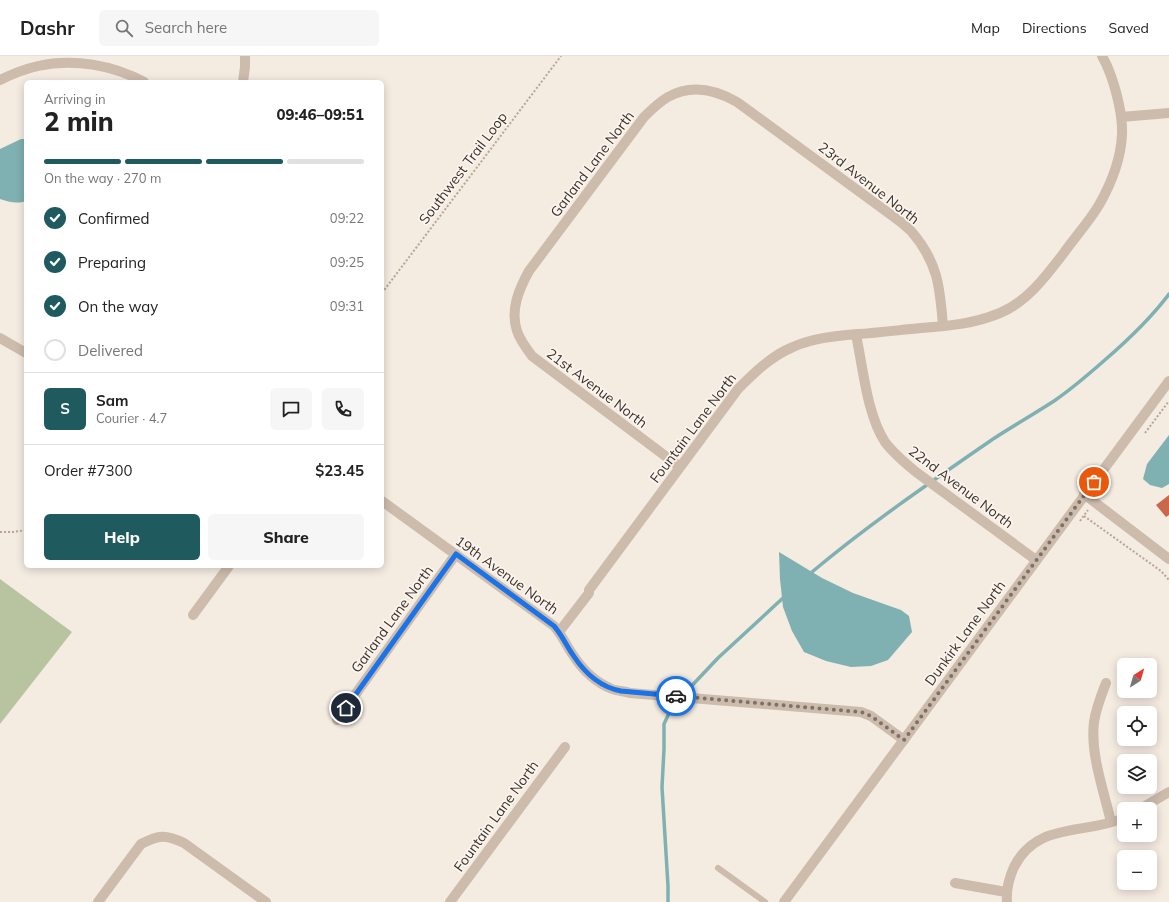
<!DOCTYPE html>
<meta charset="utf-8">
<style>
body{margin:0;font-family:Mulish,sans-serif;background:#f6f6f6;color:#222;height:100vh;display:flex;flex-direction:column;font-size:15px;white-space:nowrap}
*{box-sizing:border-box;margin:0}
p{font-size:13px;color:#767676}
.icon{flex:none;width:22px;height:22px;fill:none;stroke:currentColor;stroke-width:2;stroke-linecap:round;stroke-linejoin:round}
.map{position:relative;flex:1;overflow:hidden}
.details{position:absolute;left:24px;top:24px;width:360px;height:488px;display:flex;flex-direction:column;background:#fff;border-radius:6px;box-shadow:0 2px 10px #0003}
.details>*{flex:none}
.needle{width:26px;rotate:37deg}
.controls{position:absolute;left:1117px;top:602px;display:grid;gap:8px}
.controls a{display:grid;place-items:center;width:40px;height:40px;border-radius:6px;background:#fff;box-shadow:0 2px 10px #0003;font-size:20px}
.pin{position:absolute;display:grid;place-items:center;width:34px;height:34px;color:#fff;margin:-17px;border:2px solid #fff;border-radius:50%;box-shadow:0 1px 4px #0007}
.courier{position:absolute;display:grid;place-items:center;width:40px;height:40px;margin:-20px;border:3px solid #1a73e8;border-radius:50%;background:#fff;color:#222;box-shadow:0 1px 5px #0007}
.headline em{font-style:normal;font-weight:800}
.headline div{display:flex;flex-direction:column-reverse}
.headline{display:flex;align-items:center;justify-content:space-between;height:68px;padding:0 20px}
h1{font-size:26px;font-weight:800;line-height:30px}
.bar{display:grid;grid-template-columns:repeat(4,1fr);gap:6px 4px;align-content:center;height:48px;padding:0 20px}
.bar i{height:5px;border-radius:3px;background:#e0e0e0}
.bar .selected{background:#1f5a5e}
.bar p{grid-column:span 4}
.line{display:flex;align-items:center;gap:10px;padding:0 20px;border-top:1px solid #e0e0e0}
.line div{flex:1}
.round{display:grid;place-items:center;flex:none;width:42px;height:42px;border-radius:6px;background:#f6f6f6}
ol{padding:0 20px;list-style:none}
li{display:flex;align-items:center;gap:12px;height:44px}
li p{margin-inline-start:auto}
li .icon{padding:4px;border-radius:50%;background:#1f5a5e;color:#fff;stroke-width:4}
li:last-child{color:#767676}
li i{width:22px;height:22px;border:2px solid #e0e0e0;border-radius:50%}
.cta{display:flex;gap:8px;margin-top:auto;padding:8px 20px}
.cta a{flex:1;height:46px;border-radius:6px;background:#1f5a5e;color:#fff;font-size:16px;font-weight:800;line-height:46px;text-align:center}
.cta a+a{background:#f6f6f6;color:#222}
header{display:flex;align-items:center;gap:24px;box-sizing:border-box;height:56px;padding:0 20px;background:#fff;border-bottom:1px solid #e0e0e0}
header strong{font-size:19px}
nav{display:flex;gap:22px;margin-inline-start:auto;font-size:14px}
.search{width:280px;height:36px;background:#f6f6f6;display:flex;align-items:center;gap:10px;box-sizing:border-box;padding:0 14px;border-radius:6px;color:#767676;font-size:15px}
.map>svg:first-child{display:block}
</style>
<header>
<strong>Dashr</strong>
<div class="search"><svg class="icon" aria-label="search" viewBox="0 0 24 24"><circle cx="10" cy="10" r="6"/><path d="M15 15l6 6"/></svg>Search here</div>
<nav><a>Map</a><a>Directions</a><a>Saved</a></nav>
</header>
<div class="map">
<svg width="1169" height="846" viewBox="0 0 1169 846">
<rect width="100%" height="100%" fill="#f4ebe1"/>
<!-- green -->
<path fill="#b8c4a0" d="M0,523L72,576L0,668Z"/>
<!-- water -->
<path fill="#7fb0b2" d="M21,83H26V145C18,148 8,146 0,143V93Z
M1169,379V428L1162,432L1150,429L1143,423L1147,408Z
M779,496L822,522L853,537L901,554L909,560L912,576L888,604L871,610L851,611L826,605L804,596L792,575L783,551L780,523Z"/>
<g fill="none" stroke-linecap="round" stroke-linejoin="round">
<!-- stream -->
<path stroke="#7fb0b2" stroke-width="3.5" d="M812,516C868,469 932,425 993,383C1013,370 1034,358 1054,345C1073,332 1089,318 1106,303C1129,283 1151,262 1169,238
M683,639L718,602L783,542
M668,846V830L662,731L664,693V668L672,651L679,643"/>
</g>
<!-- building -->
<path fill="#c8694b" d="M1169,439V459L1166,461L1156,449Z"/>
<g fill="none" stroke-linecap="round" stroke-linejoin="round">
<!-- path -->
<path stroke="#b9a596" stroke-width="2" stroke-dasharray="2 2" stroke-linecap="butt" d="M382,237L561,0
M1145,377L1169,345
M1084,460L1161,515L1169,524
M1080,465L1088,454
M0,476H13L26,474"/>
<!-- service -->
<path stroke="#cdbbac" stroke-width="6" d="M718,812L765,846"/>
<!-- minor -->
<path stroke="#cdbbac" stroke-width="10" d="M0,24C12,18 25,13 38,10C73,2 113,9 144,26
M243,26L245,11V0
M1121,61L1169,57
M856,279C863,311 867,359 885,386C894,398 905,407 916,416L1036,504
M0,282L26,297
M680,411L532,300C526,292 520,284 517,275C510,254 519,233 529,215L644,61C652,53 659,46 668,41C691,28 716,34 737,46L894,161C900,165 906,170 911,175C938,206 940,231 943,270
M382,445L554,570C562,579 566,589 573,599C582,613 595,626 612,633C617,635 624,635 630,637L861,656L871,660L904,684
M193,559L229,510
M559,576L589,537V534L738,333C754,317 771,300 793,291C813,282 835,280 857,278C878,277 899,274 921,272C949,270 973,268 1000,257C1027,246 1046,220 1063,198C1074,182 1089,166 1099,149C1111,128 1121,103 1122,78C1123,56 1113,19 1102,0
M1106,627C1101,640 1096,652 1094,666C1090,698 1104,735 1111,766
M337,664L456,498
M1140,753L1169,736
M955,827L1006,836
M98,846L141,788C159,779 165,778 184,787L266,846
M450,846L565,691
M1007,846C1006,833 1009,822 1014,811C1037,765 1085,779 1124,762"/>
<!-- tertiary -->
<path stroke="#cdbbac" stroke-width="10" d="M1084,438L1169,503
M784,846L1169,325"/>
</g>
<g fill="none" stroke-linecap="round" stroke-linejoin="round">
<!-- done -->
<path stroke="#7c716b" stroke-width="4" stroke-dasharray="0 7.2" d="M676,640L861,656L871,660L904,684L1094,426"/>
<!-- route -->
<path stroke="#1a73e8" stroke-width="5" d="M346,652L456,498L554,570C562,579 566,589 573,599C584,616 600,631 621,635L676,640"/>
</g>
<g text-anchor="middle" stroke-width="3.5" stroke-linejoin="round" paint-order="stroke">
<!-- street labels -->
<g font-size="14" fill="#3b302b" stroke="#fbf5ee">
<text transform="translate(592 108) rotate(-53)" y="5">Garland Lane North</text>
<text transform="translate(463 112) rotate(-53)" y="5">Southwest Trail Loop</text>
<text transform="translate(869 127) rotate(38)" y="5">23rd Avenue North</text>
<text transform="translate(597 332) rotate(37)" y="5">21st Avenue North</text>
<text transform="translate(693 372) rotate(-53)" y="5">Fountain Lane North</text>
<text transform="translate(961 431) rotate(37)" y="5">22nd Avenue North</text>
<text transform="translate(507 519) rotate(36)" y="5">19th Avenue North</text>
<text transform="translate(392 563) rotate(-54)" y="5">Garland Lane North</text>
<text transform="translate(965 577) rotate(-54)" y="5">Dunkirk Lane North</text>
<text transform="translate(496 760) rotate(-54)" y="5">Fountain Lane North</text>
</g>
</g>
</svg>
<div class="controls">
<a><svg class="needle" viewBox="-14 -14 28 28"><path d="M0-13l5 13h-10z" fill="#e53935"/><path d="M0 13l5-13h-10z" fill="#767676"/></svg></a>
<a><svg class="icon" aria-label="locate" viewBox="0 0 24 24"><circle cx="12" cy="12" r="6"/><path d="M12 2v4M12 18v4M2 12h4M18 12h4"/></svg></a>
<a><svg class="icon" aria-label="layers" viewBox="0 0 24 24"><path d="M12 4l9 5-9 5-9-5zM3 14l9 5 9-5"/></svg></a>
<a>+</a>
<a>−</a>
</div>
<div class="pin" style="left:1094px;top:426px;background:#ea580c"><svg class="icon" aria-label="bag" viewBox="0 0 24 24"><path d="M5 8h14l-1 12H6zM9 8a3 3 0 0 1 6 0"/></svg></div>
<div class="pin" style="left:346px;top:652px;background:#1f2937"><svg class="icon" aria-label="home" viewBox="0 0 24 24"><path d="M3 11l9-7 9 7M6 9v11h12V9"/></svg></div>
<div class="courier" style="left:676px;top:640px"><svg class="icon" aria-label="car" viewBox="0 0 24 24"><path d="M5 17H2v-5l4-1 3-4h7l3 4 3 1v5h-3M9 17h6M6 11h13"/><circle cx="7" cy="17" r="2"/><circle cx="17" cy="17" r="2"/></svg></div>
<section class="details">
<div class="headline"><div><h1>2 min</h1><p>Arriving in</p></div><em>09:46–09:51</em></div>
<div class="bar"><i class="selected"></i><i class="selected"></i><i class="selected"></i><i></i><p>On the way · 270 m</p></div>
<ol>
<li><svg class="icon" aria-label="check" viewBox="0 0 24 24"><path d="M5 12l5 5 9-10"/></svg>Confirmed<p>09:22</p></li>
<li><svg class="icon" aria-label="check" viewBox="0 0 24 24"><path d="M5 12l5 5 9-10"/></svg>Preparing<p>09:25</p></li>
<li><svg class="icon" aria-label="check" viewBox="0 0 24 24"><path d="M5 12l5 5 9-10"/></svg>On the way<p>09:31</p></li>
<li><i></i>Delivered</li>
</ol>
<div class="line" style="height:72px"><b class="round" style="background:#1f5a5e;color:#fff">S</b><div><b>Sam</b><p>Courier · 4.7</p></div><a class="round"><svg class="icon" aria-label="chat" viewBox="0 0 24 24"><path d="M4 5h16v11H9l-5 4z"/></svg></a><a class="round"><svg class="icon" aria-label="phone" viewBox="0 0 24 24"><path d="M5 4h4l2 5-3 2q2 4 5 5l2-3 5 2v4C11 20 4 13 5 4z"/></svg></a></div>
<div class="line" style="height:52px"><div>Order #7300</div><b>$23.45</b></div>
<div class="cta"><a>Help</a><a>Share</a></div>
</section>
</div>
